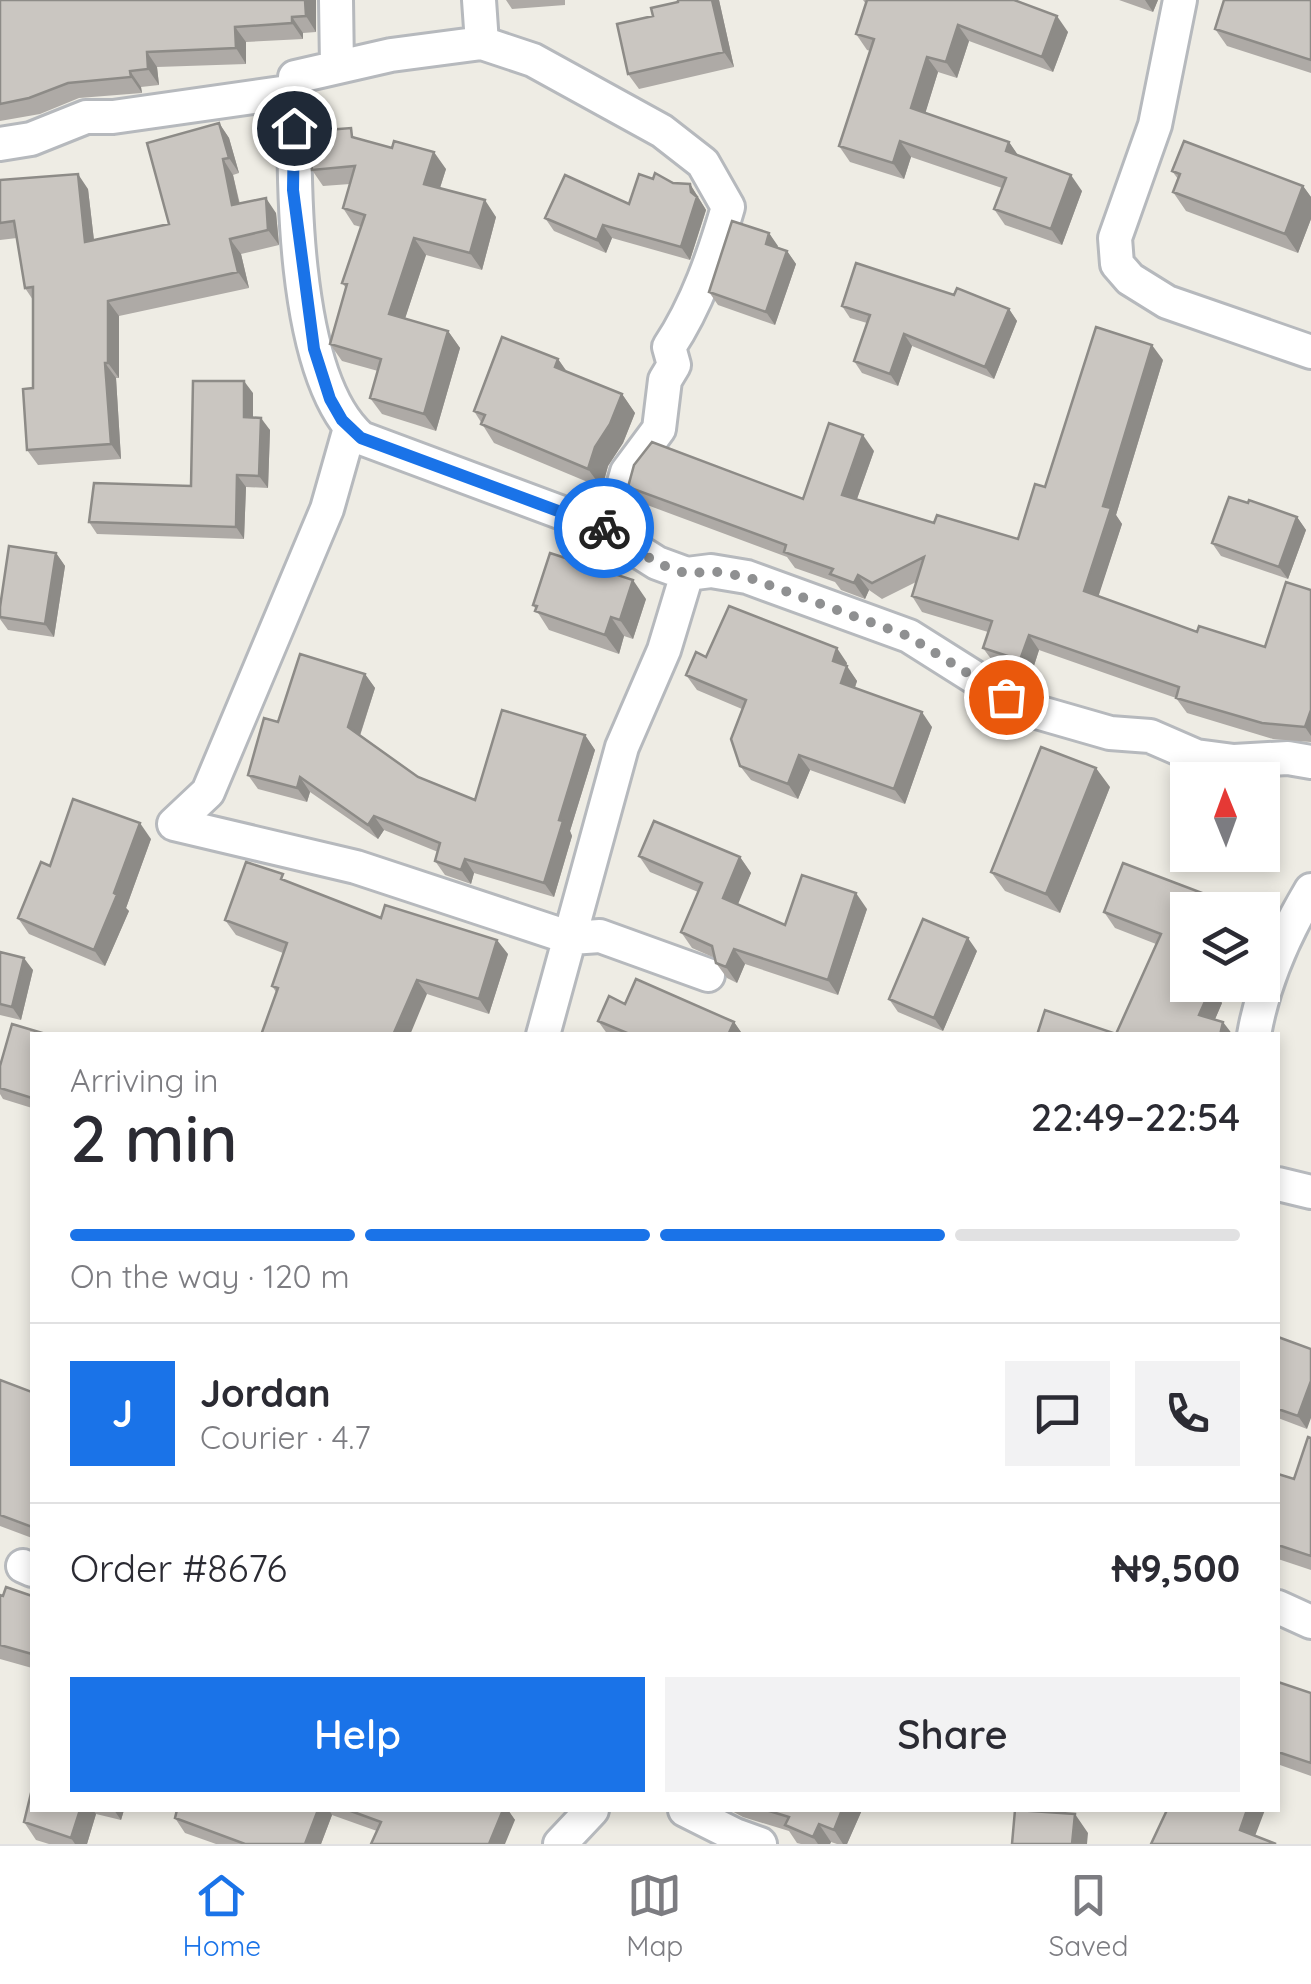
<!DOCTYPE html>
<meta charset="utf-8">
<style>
body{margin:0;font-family:Quicksand,sans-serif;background:#f2f2f3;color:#2b2b33;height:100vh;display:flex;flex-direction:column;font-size:38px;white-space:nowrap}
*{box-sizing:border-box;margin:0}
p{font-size:32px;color:#7c7c81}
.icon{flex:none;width:55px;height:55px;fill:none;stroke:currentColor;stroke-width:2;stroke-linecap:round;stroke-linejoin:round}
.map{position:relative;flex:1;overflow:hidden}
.drawer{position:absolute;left:30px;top:1032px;width:1250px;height:780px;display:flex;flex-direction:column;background:#fff;border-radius:0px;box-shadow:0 5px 15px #0003}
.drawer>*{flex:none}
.needle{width:65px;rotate:359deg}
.controls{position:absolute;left:1170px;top:762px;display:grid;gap:20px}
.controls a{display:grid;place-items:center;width:110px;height:110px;border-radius:0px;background:#fff;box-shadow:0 5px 15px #0003;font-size:50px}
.pin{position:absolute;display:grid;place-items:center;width:85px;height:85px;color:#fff;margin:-42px;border:5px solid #fff;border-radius:50%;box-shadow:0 2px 10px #0007}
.courier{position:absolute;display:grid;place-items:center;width:100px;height:100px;margin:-50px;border:8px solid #1a73e8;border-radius:50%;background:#fff;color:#222;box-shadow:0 2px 12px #0007}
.head em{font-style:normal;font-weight:600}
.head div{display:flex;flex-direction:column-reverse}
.head{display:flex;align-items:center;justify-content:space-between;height:170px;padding:0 40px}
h1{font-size:65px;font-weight:600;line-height:75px}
.bar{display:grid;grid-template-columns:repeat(4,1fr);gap:15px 10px;align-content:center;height:120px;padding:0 40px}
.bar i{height:12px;border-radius:8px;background:#e1e1e2}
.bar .current{background:#1a73e8}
.bar p{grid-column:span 4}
.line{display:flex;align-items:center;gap:25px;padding:0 40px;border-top:2px solid #e1e1e2}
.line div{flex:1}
.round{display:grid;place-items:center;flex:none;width:105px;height:105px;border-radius:0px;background:#f2f2f3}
.button{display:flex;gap:20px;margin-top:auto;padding:20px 40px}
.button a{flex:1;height:115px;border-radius:0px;background:#1a73e8;color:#fff;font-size:40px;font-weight:600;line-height:115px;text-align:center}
.button a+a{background:#f2f2f3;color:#2b2b33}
.tab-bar{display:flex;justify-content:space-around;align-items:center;height:140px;border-top:2px solid #e1e1e2;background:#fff;font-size:28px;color:#7c7c81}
.tab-bar a{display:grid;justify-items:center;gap:5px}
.tab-bar .current{color:#1a73e8}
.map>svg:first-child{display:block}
</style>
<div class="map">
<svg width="1311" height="1844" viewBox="0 0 1311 1844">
<rect width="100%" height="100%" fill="#eeece4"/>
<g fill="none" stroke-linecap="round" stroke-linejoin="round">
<defs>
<path id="minor" d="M336,0L337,67
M479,0L482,43L533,60L662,131L703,163L728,207C714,255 697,305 669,347L674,365L665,380L659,429L627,472L610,532
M1180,0L1155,125L1115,238L1117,264L1130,279L1167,302L1311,352
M482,43L391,55L295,77C293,168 290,376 361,438L600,527L657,563L687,574L711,571L747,577L909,636L1023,708L1110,733L1150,736L1196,756L1234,761L1288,758L1311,762
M0,144L31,139L86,117H113L295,91
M350,428L327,509L208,792L174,824L356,867L571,938L600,936L708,975
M543,1035L622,747L664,650L687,574
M1254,1035C1263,983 1284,935 1311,890
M1278,1184L1311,1192
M23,1566L32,1570
M1278,1607L1311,1622
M685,1810L735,1835L760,1844
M560,1844L592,1810"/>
</defs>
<!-- minor casing -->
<use href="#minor" stroke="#b6b9bd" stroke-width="38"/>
<!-- minor -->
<use href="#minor" stroke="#fff" stroke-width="32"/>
</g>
<!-- wall -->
<path fill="#aeaaa6" d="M0,0H316V32L303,33V39L246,42V64L157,67L159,85L141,87L142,93L79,98L40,114L0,121Z
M506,0H565V5L512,9Z
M678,0H719L734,67L639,89L628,74L653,16L678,2Z
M863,0H1014L1068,32L1053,72L969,41L957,78L938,72L925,113L1009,142L1018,156L1082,191L1062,245L1005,225L994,209L1002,188L911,157L904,179L850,162L839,146L870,51L867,50L856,34L866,4Z
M1119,0H1158L1153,12Z
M1311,0V73L1227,46L1215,29Z
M219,123L229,138L239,173L233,175L240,204L276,213L279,245L241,254L249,288L119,316V378H116L121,459L38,465L27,450L33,388V300L25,288L17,238L0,240V180L88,189L94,240L169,224Z
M359,139L446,169L440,188L496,217L482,270L426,255L405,318L448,331L460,348L436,431L382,414L370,398L378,371L342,361L330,344L346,288L342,283L361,227L354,225L343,208L350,184L323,186L312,170Z
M1172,171L1303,186L1311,197V219L1298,253L1186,211L1173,192L1178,179Z
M653,179L673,183L690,184L706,210L690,260L612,238L606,253L554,231L545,218L629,204Z
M769,233L778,248L787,251L796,264L775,325L718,305L709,292Z
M954,295L1009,309L1017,321L994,379L912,346L898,386L862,373L854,361L867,323L850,318L842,306Z
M558,359L568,373L622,394L635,413L623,443L608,466L602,488L494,443L474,411Z
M1163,360L1116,515L1122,524L1098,596L1197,632L1265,647L1311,590V742L1273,739L1187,713L1176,698L1039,650L1031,675L994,663L983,648L988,632L922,612L912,596L916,582L882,599L869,590L865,599L841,590L835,582L795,568L787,557L639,502L628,487L803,499L874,451L857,499L934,523L1018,539L1045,487Z
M253,393V418L270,430L268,488L246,487L244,539L97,534L89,522L191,486Z
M1297,517L1306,530L1288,579L1221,556L1212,543Z
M56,553L65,566L54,637L8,630L0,619V607Z
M646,599L633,639L624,636L619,654L549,630L533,605Z
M706,657L847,663L846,666L857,681L855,688L932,727L905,804L810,770L798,799L751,780L740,766L742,709L697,690L686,675Z
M365,674L375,688L360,736L418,777L475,800L585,735L595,750L570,831L572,836L554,897L474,873L471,884L445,875L435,861L438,852L384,830L378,839L310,792L307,802L258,789L248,775L278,722Z
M1110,787L1060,913L1005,891L991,872Z
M151,839L126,908L129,911L105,966L29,934L18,918L50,866Z
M639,856L740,857L751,873L737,904L785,925L867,909L838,995L745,964L737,983L727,978L716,963L715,958L692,948L681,932L698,892L650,872Z
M288,882L381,918L508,954L489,1014L427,994L276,992L272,986L283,953L236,935L225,920Z
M1210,896L1220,910H1188V985L1211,988L1222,1003L1215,1019L1116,1034L1156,944L1115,928L1104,912Z
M977,951L943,1031L898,1012L889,999Z
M0,952L33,970L21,1020L0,1015Z
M625,1004L734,1022L743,1035H608L598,1021Z
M32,1035V1108L3,1099L0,1094V1066Z
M1278,1337L1307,1429L1278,1418Z
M0,1380L32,1392V1538L0,1526Z
M1311,1438V1570L1278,1559V1474L1294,1479Z
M0,1595L3,1596H32V1668L0,1659Z
M1278,1682L1311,1693V1776L1280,1765L1278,1773Z
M32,1810H124L121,1820L96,1814L87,1844H49L36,1840L24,1822Z
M177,1810H508L515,1820L377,1831L332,1815L321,1844H216L185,1833L175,1818Z
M730,1810H862L847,1844H837L831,1842L830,1844H801L797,1843L789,1831L743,1817Z"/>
<!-- shaded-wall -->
<path fill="#8d8b87" d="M305,0H316V32L306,16Z
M712,0H719L734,67L724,52Z
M1145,0H1158L1153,12Z
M1057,16L1068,32L1053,72L1042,57Z
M292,17L303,33V39L292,23Z
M958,25L969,41L957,78L946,62Z
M235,27L246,42V64L236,48Z
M147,52L157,67L159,85L148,69Z
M927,57L938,72L922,124L911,108Z
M130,71L141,87L142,93L131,77Z
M219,123L229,138L239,173L229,158Z
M900,141L911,157L904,179L893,163Z
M1009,142L1020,158L1006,151Z
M434,152L446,169L436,200L424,184Z
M223,159L233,175L243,221L232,205Z
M78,174L88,189L96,258L85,242Z
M1071,175L1082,191L1062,245L1051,229Z
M690,184L706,210L690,260L681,247L691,192Z
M1303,186L1311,197V219L1298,253L1285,234Z
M266,198L276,213L279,245L268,230Z
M485,200L496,217L482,270L470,253Z
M603,225L612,238L606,253L597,240Z
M769,233L778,246L775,257L766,244Z
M414,238L426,255L401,331L389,314Z
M230,239L241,254L249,288L238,272Z
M787,251L796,264L775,325L766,312Z
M108,301L119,316V378L108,363Z
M1009,309L1017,321L994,379L985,367Z
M448,331L460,348L436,431L424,414Z
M904,334L912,346L898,386L890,374Z
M1152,345L1163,360L1116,515L1122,524L1095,607L1084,591L1103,506Z
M558,359L571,378L555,367Z
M105,363L116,378L121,459L111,444Z
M244,381L253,393V430L244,417Z
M622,394L635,413L623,443L608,466L602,488L588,469L595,447Z
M261,418L270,430L268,488L259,476Z
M863,435L874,451L853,510L842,495Z
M237,475L246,487L244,539L236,527Z
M1297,517L1306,530L1288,579L1279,567Z
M56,553L65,566L54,637L45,624Z
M858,575L869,590L865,599L854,583Z
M633,580L646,599L633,639L620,620Z
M611,617L624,636L619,654L605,635Z
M1029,635L1039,650L1031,675L1020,660Z
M837,648L847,663L843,676L833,661Z
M847,666L857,681L851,698L841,683Z
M365,674L375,688L358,741L348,727Z
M1311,710V736L1305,727Z
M922,712L932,727L905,804L894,789Z
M585,735L595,750L570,831L572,836L554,897L544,883L559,820Z
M799,755L810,770L798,799L788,784Z
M1096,768L1110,787L1060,913L1046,894Z
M300,777L310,792L307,802L297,788Z
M374,816L384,830L378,839L368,825Z
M140,823L151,839L126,908L129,911L105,966L94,950Z
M740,857L751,873L734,914L723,898Z
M465,859L474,873L471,884L461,870Z
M856,893L867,909L838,995L828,980Z
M1210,896L1220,910H1205Z
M968,938L977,951L943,1031L934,1018Z
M497,940L508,954L489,1014L479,999Z
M734,949L745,964L737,983L726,967Z
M1188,954V985L1180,974Z
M24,958L33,970L21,1020L12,1007Z
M417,980L427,994L410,1035H393Z
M1211,988L1222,1003L1210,1031L1199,1015Z
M734,1022L743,1035H728Z
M1223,1022L1233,1035H1220Z
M1311,1381V1418L1307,1429L1298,1416Z
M80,1810H93L96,1814L87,1844H75L71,1838Z
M114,1810H124L121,1820Z
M318,1810H329L332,1815L321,1844H305Z
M503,1810H508L515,1820L505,1844H489Z
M842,1810H862L847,1844H843L834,1830Z
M1247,1810H1265L1252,1844L1240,1830Z
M1075,1814L1088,1833L1087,1844H1072Z
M819,1824L831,1842L830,1844H818L813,1837Z"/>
<!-- building -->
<path fill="#cac6c1" stroke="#8d8b87" stroke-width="2.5" d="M0,0H305L306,16L292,17V23L235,27L236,48L147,52L148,69L130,71L131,77L68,83L29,98L0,104Z
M678,0H712L724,52L628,74L617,24L653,16L651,8L678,2Z
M867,0H1014L1057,16L1042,57L958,25L946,62L927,57L911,108L1009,142L1006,151L1071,175L1051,229L994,209L1006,178L900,141L893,163L839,146L874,39L856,34Z
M1224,0H1311V60L1215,29Z
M219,123L229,158L223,159L232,205L266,198L268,230L230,239L238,272L108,301V363H105L111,444L27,450L23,389L33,388V287L25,288L14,221L0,223V180L78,174L85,242L169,224L147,143Z
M351,128L352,137L392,148L394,141L434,152L424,184L485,200L470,253L414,238L389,314L448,331L424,414L370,398L381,359L330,344L347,284L342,283L365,215L343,208L355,166L312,170L309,137L328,136L327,130Z
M1184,141L1303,186L1285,234L1173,192L1180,174L1172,171Z
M655,173L673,183L690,184L691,192L697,197L681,247L603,225L597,240L545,218L565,175L629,204L639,174L653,179Z
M732,221L769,233L766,244L787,251L766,312L709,292Z
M856,263L954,295L957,288L1009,309L985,367L904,334L890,374L854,361L870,315L842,306Z
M1096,327L1152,345L1103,506L1111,508L1084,591L1197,632L1199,626L1265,647L1286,582L1311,590V710L1305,727L1262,723L1176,698L1179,687L1029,635L1020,660L983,648L992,621L912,596L924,557L872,583L858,575L854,583L830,574L833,569L784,552L786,545L628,487L634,465L652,442L803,499L829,423L863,435L842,495L934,523L937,515L1018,539L1035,484L1045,487Z
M502,337L558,359L555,367L622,394L610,424L595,447L588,469L481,424L485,415L474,411Z
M193,381H244V417L261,418L259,476L237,475L236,527L89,522L94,483L191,486Z
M1229,497L1248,503L1249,500L1297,517L1279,567L1212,543Z
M9,546L56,553L45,624L0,617V607Z
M550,553L633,580L620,620L611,617L605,635L535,611L537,606L533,605Z
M729,606L837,648L833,661L847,666L841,683L922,712L894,789L799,755L788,784L740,766L731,739L746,700L686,675L696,652L706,657Z
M300,654L365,674L348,727L418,777L475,800L502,710L585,735L559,820L563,821L544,883L465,859L461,870L435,861L440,843L374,816L368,825L300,777L297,788L248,775L264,718L278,722Z
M1041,747L1096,768L1046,894L991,872Z
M73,799L140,823L114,893L117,895L94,950L18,918L41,862L50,866Z
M654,821L740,857L723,898L785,925L802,875L856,893L828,980L734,949L726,967L716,963L712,946L681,932L702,883L639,856Z
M246,862L283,874L281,879L381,918L385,905L497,940L479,999L417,980L393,1035H261L278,988L272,986L287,943L225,920Z
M1123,863L1210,896L1205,910H1188V954L1180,974L1188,977V985H1205L1211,988L1199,1015L1223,1022L1220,1035H1037L1045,1010L1116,1034L1161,934L1104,912Z
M923,919L968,938L934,1018L889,999Z
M0,952L24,958L12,1007L0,1004Z
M636,979L734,1022L728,1035H626L627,1033L598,1021L609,996L625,1004Z
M12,1024L49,1035H32V1098L0,1088V1066Z
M1278,1337L1311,1349V1381L1298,1416L1278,1409Z
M0,1380L32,1392V1527L0,1515Z
M1308,1437L1311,1438V1556L1278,1545V1474L1294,1479Z
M6,1587L32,1596V1654L0,1645V1595L3,1596Z
M1278,1682L1311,1693V1763L1278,1752Z
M32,1789V1810H80L71,1838L24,1822Z
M177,1810H318L305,1844H245L175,1818Z
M348,1810H503L489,1844H371L381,1822Z
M766,1810H842L834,1830L819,1824L813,1837L785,1825L789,1817Z
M1015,1810L1075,1814L1072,1844H1012Z
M1167,1810H1247L1240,1830L1276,1844H1151Z"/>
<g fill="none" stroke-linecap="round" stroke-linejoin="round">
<!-- done -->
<path stroke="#8f9091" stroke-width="10" stroke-dasharray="0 18" d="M604,528L657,563L687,574L711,571L747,577L908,636L1006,697"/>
<!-- route -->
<path stroke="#1a73e8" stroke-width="12" d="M294,128L293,190L314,349L330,399L342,420L361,438L604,528"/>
</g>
</svg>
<div class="controls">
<a><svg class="needle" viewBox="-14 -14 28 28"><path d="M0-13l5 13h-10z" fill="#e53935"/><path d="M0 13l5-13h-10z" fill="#7c7c81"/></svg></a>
<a><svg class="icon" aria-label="layers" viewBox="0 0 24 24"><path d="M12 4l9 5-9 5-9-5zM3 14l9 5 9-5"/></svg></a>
</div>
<div class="pin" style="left:1006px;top:697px;background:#ea580c"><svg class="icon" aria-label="bag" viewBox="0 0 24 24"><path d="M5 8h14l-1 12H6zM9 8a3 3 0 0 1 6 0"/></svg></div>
<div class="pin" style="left:294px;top:128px;background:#1f2937"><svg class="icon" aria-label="home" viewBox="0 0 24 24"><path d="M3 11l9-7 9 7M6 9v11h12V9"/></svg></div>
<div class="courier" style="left:604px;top:528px"><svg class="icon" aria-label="bike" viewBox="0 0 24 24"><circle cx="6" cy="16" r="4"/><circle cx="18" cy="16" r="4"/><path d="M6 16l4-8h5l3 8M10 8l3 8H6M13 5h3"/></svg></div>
<section class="drawer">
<div class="head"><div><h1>2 min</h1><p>Arriving in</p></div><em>22:49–22:54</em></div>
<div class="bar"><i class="current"></i><i class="current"></i><i class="current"></i><i></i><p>On the way · 120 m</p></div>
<div class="line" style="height:180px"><b class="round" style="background:#1a73e8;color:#fff">J</b><div><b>Jordan</b><p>Courier · 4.7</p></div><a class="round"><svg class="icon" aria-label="chat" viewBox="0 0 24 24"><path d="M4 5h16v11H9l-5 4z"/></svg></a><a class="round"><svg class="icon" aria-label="phone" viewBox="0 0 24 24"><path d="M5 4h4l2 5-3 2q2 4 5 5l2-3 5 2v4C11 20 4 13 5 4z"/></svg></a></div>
<div class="line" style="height:130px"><div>Order #8676</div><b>₦9,500</b></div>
<div class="button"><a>Help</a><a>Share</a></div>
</section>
</div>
<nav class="tab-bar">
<a class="current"><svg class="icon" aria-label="home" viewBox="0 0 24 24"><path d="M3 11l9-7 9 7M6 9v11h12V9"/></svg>Home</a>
<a><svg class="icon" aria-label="map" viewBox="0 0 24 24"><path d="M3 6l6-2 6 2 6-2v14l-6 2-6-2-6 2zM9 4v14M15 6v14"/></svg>Map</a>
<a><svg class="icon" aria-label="saved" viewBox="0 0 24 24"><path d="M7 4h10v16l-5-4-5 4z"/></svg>Saved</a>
</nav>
